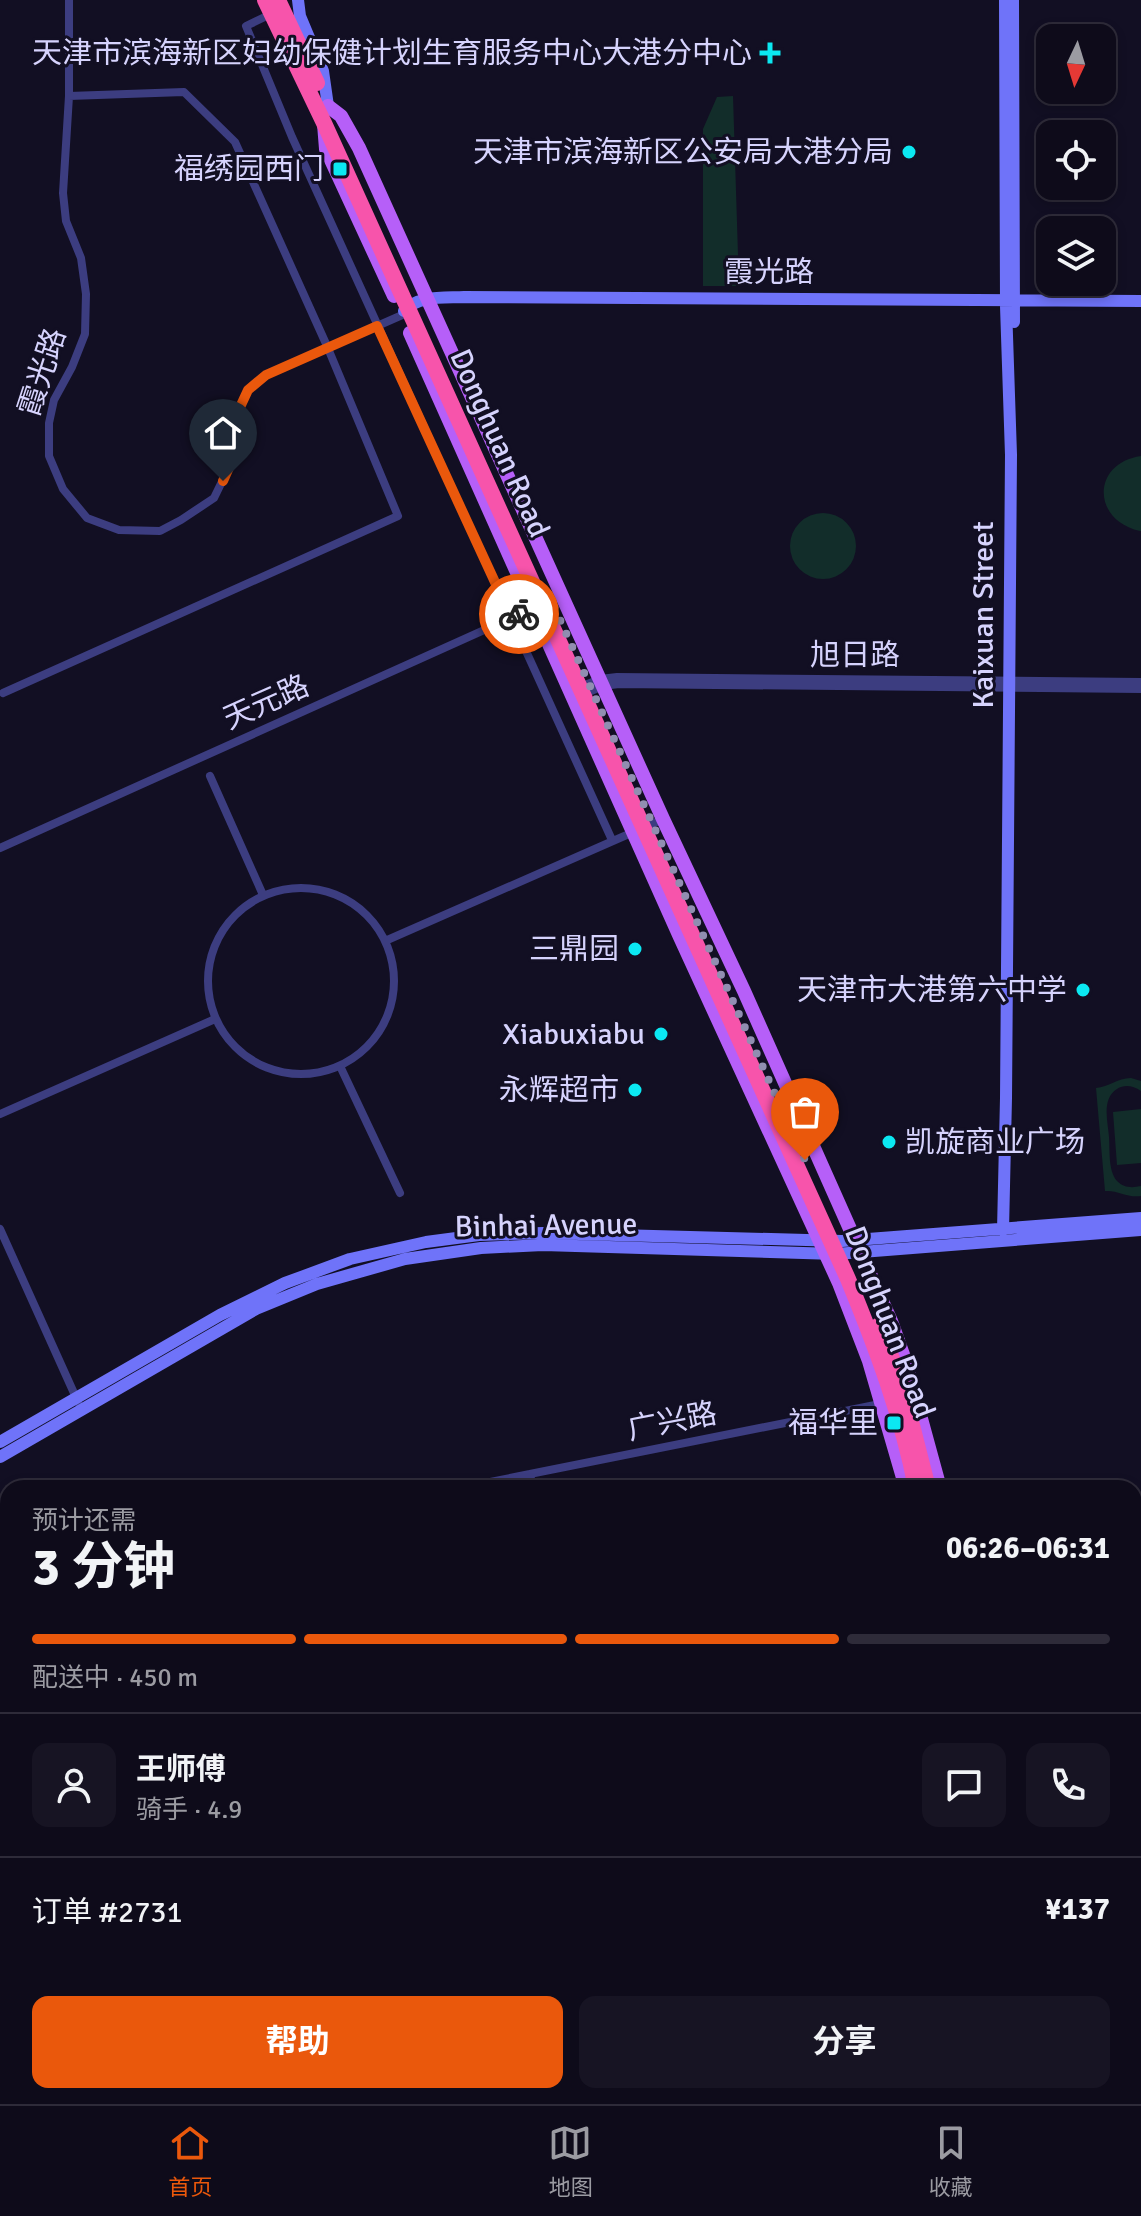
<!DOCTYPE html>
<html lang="zh">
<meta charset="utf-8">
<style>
body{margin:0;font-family:Signika,"Noto Sans SC",sans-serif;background:#171423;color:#f1f3f6;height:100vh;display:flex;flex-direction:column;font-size:30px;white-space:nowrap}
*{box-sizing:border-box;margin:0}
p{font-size:26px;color:#9b9ba2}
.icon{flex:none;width:44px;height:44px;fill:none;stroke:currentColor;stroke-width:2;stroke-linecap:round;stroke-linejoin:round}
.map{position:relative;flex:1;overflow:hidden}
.drawer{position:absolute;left:0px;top:1480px;width:1142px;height:624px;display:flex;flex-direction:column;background:#0e0b1a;border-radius:24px 24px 0 0;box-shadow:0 4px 12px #0003,0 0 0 2px #2e2b39}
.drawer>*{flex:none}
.needle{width:52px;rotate:184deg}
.tools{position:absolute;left:1036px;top:24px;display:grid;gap:16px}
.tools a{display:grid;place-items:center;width:80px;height:80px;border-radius:16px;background:#0e0b1a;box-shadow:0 4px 12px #0003,0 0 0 2px #2e2b39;font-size:40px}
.pin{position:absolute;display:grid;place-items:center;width:68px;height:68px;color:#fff;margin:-82px -34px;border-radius:50% 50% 50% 0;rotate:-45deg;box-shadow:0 0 8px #0007}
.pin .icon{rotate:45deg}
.courier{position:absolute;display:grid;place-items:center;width:80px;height:80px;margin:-40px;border:6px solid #ea580c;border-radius:50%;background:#fff;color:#222;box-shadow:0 2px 10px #0007}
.headline em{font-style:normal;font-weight:700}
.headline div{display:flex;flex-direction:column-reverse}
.headline{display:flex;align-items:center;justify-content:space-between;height:136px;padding:0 32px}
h1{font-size:52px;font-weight:700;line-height:60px}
.bar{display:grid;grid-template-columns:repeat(4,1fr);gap:12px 8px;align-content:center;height:96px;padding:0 32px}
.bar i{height:10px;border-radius:6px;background:#2e2b39}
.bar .selected{background:#ea580c}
.bar p{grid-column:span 4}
.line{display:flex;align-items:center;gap:20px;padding:0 32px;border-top:2px solid #2e2b39}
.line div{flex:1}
.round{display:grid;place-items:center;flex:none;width:84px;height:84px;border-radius:16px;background:#171423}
.primary-button{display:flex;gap:16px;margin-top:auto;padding:16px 32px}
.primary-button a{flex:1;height:92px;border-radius:16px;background:#ea580c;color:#fff;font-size:32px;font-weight:700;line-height:92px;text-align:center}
.primary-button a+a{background:#171423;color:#f1f3f6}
.menu{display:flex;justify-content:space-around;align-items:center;height:112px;border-top:2px solid #2e2b39;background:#0e0b1a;font-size:22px;color:#9b9ba2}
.menu a{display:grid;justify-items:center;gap:4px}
.menu .selected{color:#ea580c}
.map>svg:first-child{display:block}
</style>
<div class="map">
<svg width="1141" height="2104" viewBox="0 0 1141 2104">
<rect width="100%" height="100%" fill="#120f23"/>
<!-- green -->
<path fill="#122d2a" d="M733,96L739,286H703V129L717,97Z
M1141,456V531H1140C1091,520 1092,463 1141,456Z
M790 546a33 33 0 1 1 66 0a33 33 0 1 1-66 0Z
M1131,1078L1141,1081V1091C1133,1086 1125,1084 1117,1089C1101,1099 1108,1122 1109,1137C1110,1150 1108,1171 1117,1181C1124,1188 1132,1188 1141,1186V1196C1127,1198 1118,1190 1105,1191L1096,1088C1109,1087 1117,1078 1131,1078Z
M1141,1109V1163L1117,1165L1113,1112Z
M1141,1794V1838L1134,1837V1795Z"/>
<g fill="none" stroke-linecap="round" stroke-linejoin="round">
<!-- street -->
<path stroke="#3c3d80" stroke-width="8" d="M69,0V96L63,193L66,221L81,258L86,294L85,334L72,367L54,400L49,423V456L63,489L87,518L119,530L160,531L181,520L214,498L231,463L235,418L248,390L266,375L409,312
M271,14L246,26L292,137L612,840
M580,687L600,679L617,677L1141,682
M3,693L398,516L327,346L235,142L184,92L69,96
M584,694L603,686L619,684L1141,689
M210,776L263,895
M0,848L551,600
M208 981a93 93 0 1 1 186 0a93 93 0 1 1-186 0Z
M385,941L663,819
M340,1066L400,1193
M0,1114L215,1019
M0,1229L78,1402
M530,1474L533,1488
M460,1488L885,1403
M0,1582L8,1580
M1134,1764H1141
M1134,1869L1141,1870
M258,2096L259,2104
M655,2096L656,2104"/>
<!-- secondary -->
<path stroke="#6f73f9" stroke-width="12" d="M298,0L300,16L323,71L328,106
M1013,0L1014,322
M404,311C418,295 444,298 464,297L1141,301
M1003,1230L1006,1098L1011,455L1006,306L1005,0
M0,1442L220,1315L285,1283L350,1259L426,1242L479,1235L543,1233L842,1241L1141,1218
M0,1457L256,1309L317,1284L405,1259L481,1248L543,1245L836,1254L1141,1230"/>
<!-- primary -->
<path stroke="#b65ff8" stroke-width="14" d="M328,106L341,116L359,148L663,819L744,991L891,1321L905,1360L940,1488
M324,124L326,149L394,296
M410,333L679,935L839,1283L869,1361L906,1488
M0,2004L8,2003
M0,2020L8,2019
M1035,2096L1036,2104
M1045,2096L1047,2104"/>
<!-- highway -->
<path stroke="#f754ab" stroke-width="16" d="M265,0L324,123L848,1279C876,1347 902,1416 916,1488
M278,0L317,83
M879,1325L901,1382L928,1488
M1134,1781L1141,1780
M1134,1849H1141"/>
</g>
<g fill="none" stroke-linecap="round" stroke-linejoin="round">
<!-- done -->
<path stroke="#918eb1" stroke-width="8" stroke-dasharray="0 14.4" d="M519,614L551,600L805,1160"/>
<!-- route -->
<path stroke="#ea580c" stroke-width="10" d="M223,481L231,463L235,418L248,390L266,375L377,326L511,617L519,614"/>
</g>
<!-- markers -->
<g fill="#0be8f2" stroke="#120f23" stroke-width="3">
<path d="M766 41h8v8h8v8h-8v8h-8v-8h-8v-8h8z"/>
<circle cx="909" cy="152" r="8"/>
<rect x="332" y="161" width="16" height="16" rx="4"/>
<circle cx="635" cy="949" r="8"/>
<circle cx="1083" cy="990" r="8"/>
<circle cx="661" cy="1034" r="8"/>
<circle cx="635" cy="1090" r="8"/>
<circle cx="889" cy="1142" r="8"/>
<rect x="886" y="1415" width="16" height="16" rx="4"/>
</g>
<g text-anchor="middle" stroke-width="6" stroke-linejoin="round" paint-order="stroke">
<!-- poi labels -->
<g font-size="30" fill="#d6d3fd" stroke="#120f23" text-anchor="end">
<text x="752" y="63">天津市滨海新区妇幼保健计划生育服务中心大港分中心</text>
<text x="893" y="162">天津市滨海新区公安局大港分局</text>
<text x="324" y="179">福绣园西门</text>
<text x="619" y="959">三鼎园</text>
<text x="1067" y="1000">天津市大港第六中学</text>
<text x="645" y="1044">Xiabuxiabu</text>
<text x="619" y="1100">永辉超市</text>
<text x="905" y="1152" text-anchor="start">凯旋商业广场</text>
<text x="878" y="1433">福华里</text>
</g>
<!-- street labels -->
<g font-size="30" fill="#d6d3fd" stroke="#120f23">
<text x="769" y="282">霞光路</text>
<text transform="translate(42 372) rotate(-72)" y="10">霞光路</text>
<text transform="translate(500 443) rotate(66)" y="10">Donghuan Road</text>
<text transform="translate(983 615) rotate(-90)" y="10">Kaixuan Street</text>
<text x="855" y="665">旭日路</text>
<text transform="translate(266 702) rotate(-24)" y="10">天元路</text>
<text transform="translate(546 1225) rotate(-1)" y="10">Binhai Avenue</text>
<text transform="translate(890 1322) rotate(69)" y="10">Donghuan Road</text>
<text transform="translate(672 1421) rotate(-11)" y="10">广兴路</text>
</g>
</g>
</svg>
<div class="tools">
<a><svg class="needle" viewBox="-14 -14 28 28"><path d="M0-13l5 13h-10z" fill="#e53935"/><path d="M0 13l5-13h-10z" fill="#9b9ba2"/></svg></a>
<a><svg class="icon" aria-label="locate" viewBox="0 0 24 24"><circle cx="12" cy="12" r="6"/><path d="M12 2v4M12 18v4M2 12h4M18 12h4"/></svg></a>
<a><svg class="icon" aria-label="layers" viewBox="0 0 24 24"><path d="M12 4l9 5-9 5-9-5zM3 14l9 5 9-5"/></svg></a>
</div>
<div class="pin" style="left:805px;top:1160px;background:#ea580c"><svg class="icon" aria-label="bag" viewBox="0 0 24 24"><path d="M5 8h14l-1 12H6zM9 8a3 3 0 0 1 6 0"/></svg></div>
<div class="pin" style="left:223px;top:481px;background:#1f2937"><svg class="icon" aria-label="home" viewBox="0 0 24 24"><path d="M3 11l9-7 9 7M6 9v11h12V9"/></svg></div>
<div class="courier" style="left:519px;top:614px"><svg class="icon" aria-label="bike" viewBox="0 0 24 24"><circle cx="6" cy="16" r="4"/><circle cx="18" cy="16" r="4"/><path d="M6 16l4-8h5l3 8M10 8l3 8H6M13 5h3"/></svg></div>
<section class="drawer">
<div class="headline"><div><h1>3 分钟</h1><p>预计还需</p></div><em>06:26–06:31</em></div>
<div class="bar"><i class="selected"></i><i class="selected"></i><i class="selected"></i><i></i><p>配送中 · 450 m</p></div>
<div class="line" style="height:144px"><a class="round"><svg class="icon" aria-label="person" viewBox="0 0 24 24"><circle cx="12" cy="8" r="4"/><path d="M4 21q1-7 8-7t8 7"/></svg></a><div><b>王师傅</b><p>骑手 · 4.9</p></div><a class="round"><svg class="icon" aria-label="chat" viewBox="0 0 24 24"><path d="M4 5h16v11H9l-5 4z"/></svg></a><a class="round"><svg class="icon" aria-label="phone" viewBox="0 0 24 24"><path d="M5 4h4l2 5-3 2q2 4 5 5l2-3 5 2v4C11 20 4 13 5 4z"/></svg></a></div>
<div class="line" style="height:104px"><div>订单 #2731</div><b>¥137</b></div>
<div class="primary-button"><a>帮助</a><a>分享</a></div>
</section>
</div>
<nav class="menu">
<a class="selected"><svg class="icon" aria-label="home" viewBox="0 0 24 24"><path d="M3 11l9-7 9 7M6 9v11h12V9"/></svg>首页</a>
<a><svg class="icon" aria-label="map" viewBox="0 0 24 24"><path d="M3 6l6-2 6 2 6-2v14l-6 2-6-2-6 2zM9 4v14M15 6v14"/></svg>地图</a>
<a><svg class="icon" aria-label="saved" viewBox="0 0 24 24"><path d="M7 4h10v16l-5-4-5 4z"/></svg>收藏</a>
</nav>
